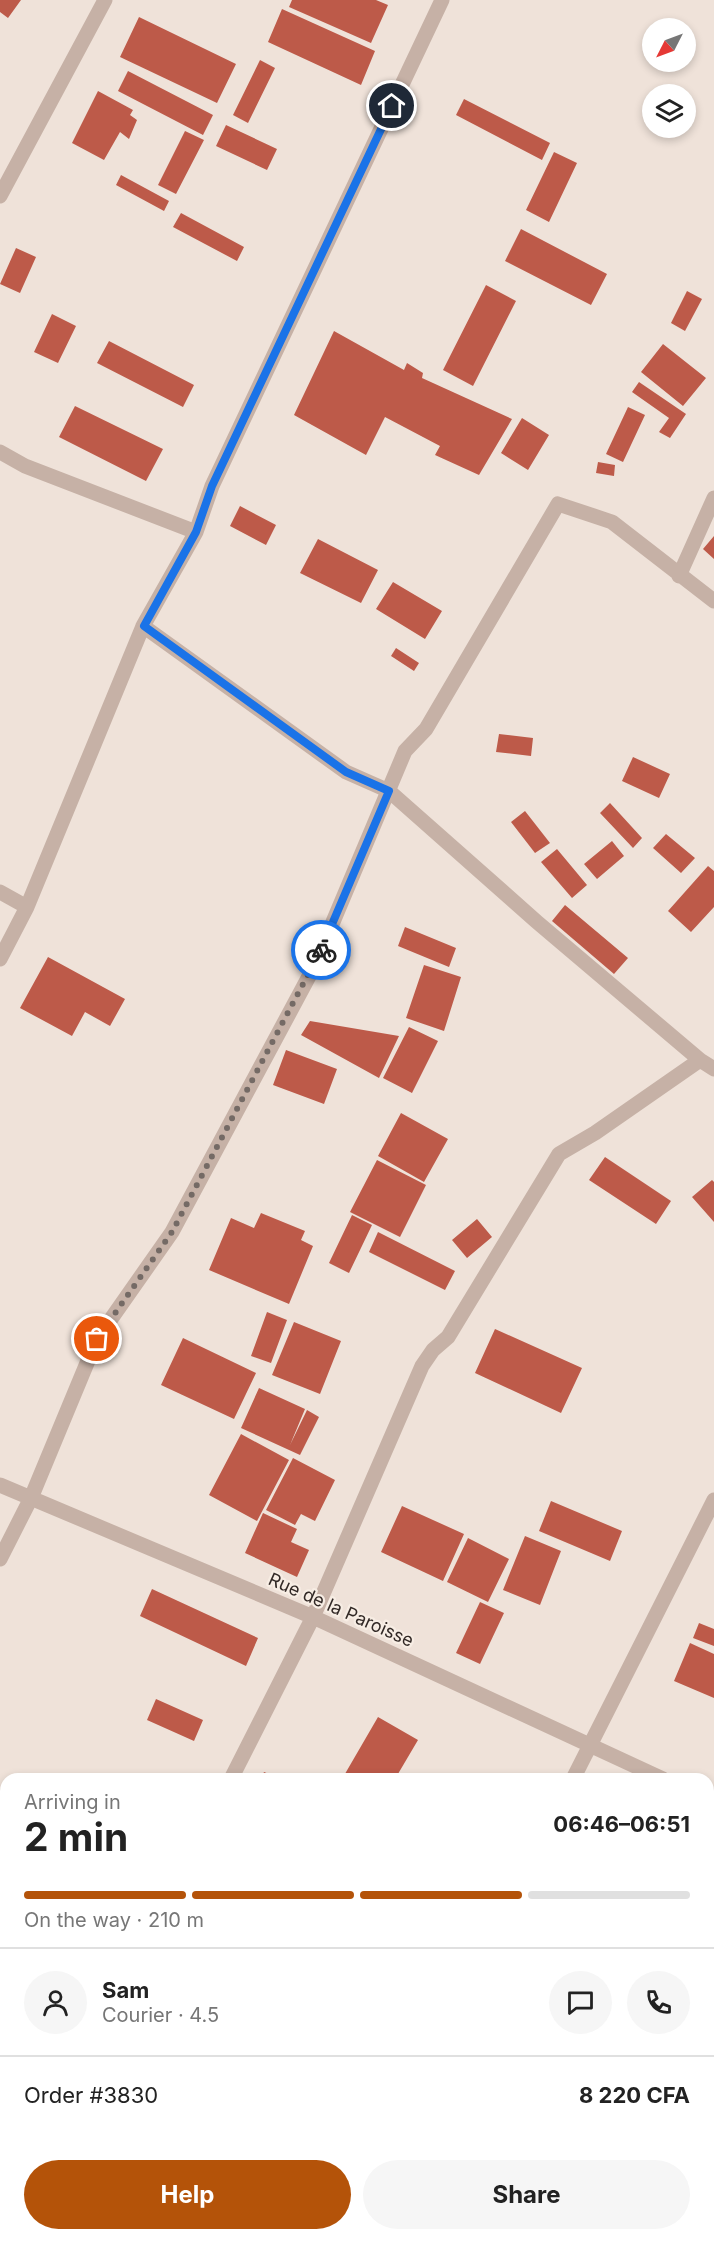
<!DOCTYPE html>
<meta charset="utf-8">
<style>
body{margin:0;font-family:Inter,sans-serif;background:#f6f6f6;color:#222;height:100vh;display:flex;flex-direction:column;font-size:22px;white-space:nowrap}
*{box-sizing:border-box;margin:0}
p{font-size:20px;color:#767676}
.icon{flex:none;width:33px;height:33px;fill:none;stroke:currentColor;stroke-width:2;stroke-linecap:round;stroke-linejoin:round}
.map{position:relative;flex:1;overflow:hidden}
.side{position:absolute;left:0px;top:1773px;width:714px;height:468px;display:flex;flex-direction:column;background:#fff;border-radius:18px 18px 0 0;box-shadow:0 3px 9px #0003}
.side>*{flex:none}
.needle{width:39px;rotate:228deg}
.controls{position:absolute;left:642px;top:18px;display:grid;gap:12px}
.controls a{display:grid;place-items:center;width:54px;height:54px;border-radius:50%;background:#fff;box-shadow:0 3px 9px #0003;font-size:30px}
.pin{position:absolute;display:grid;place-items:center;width:51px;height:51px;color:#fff;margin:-26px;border:3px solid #fff;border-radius:50%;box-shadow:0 2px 6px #0007}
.courier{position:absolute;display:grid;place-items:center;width:60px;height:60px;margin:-30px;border:4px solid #1a73e8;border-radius:50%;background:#fff;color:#222;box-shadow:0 2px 8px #0007}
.headline em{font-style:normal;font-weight:700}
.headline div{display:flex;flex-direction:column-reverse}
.headline{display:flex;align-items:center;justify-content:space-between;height:102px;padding:0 24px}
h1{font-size:39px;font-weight:700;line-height:45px}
.bar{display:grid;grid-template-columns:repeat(4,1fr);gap:9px 6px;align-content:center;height:72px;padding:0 24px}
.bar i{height:8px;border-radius:4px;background:#e0e0e0}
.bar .current{background:#b45309}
.bar p{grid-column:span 4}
.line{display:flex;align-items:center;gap:15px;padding:0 24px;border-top:2px solid #e0e0e0}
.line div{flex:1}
.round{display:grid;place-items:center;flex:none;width:63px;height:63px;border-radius:32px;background:#f6f6f6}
.action{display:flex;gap:12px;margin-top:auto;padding:12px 24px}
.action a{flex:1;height:69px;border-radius:36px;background:#b45309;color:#fff;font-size:24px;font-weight:700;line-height:69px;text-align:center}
.action a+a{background:#f6f6f6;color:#222}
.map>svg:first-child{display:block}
</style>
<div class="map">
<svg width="714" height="2241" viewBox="0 0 714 2241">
<rect width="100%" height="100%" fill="#efe2d9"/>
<!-- building -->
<path fill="#bd5a49" d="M0,0H21L8,18L0,12Z
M292,0H376L388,5L371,43L289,7Z
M282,9L375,51L361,85L268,42Z
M139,17L236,64L217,103L120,57Z
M260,60L275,68L248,123L233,115Z
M128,71L213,115L203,135L118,91Z
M98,91L133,110L130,115L137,120L129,139L120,132L104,160L72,143Z
M464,99L550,143L542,160L456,115Z
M226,125L277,149L267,170L216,146Z
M185,131L204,140L176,194L158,185Z
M554,152L577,163L549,222L526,210Z
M121,175L169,201L164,211L116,185Z
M181,213L244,247L237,261L173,227Z
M521,229L607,274L591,305L505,261Z
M16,248L36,257L20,293L0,284Z
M486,285L516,301L473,386L443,370Z
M687,291L702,299L685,331L671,323Z
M52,314L76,326L58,363L34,352Z
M334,331L404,370L407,363L423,373L422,378L512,419L479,475L435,455L440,446L385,417L366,455L294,415Z
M109,341L194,385L183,407L97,363Z
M663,344L706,378L683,406L641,372Z
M639,382L686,414L670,438L659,432L669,418L632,392Z
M75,406L163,449L146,481L59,437Z
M628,407L645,415L623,462L606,454Z
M522,418L549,435L528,470L501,453Z
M598,462L615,465L614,476L596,473Z
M240,506L276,525L266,545L230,526Z
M714,536V559L703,549Z
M318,539L378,570L361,603L300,573Z
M393,582L442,611L425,639L376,609Z
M396,648L419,663L414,671L391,656Z
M499,734L533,738L531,756L496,752Z
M633,757L670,774L659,798L622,781Z
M610,803L642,838L633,848L600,813Z
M525,811L550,843L535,853L511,822Z
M666,834L695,858L681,873L653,848Z
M612,841L624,856L597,879L584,864Z
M557,849L587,885L572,898L541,862Z
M708,866L714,871V907L691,932L668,911Z
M565,905L628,958L614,974L552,921Z
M405,927L456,948L449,967L398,946Z
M48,957L125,999L110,1026L85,1012L72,1036L20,1008Z
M424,965L461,977L444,1031L406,1018Z
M310,1021L399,1036L379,1078L301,1035Z
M409,1027L438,1041L412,1093L383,1078Z
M286,1050L337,1069L324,1104L273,1085Z
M401,1113L448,1139L424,1182L378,1156Z
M605,1157L671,1201L656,1224L589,1180Z
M377,1160L426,1185L400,1237L350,1212Z
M712,1180L714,1182V1222L692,1197Z
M261,1213L305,1231L301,1240L313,1246L289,1304L209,1270L231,1218L254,1228Z
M352,1215L372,1225L349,1273L329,1263Z
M477,1219L492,1237L467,1258L452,1240Z
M378,1232L455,1271L445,1290L369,1252Z
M267,1312L287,1320L271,1363L251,1356Z
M294,1322L341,1341L320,1394L272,1375Z
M495,1329L582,1368L561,1413L475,1373Z
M183,1338L256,1373L234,1419L161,1385Z
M259,1388L305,1409L290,1445L307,1410L319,1417L300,1455L241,1428Z
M241,1434L289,1460L257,1521L209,1495Z
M293,1458L335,1480L315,1521L301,1514L295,1525L266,1510Z
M551,1501L622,1531L610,1561L539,1531Z
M402,1506L464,1534L443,1581L381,1552Z
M263,1513L297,1529L291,1542L309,1550L297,1577L245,1553Z
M525,1536L561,1551L540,1605L503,1590Z
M468,1538L509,1559L488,1602L447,1582Z
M152,1589L258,1638L246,1666L140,1616Z
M480,1602L504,1613L480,1664L456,1653Z
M699,1623L714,1629V1646L693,1638Z
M690,1643L714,1654V1698L674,1681Z
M156,1699L203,1720L194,1741L147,1720Z
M378,1717L418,1740L395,1779H342Z
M264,1772L281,1779H261Z
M4,1883L6,1884V1926L0,1923V1892Z
M714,1894V1909L708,1907Z
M708,1943L714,1945V1980L708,1978Z
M0,2054L6,2066V2068L0,2071Z
M236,2235H260L271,2241H242L235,2237Z
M284,2235H303L301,2241H281Z
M395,2235H501L499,2241H409Z"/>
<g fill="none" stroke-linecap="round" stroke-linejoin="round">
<!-- minor -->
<path stroke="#c6b1a6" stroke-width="15" d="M0,196L105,0
M0,452L25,466L196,532
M679,576L714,498
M143,626L346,772L389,791L537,922L700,1060L714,1069
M0,892L27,907
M0,959L27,907L143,626L196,532L212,486L442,0
M0,1485L313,1617L663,1779
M0,1559L31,1498L97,1339L172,1232L314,967L405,751L426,729L558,504L612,522L714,601
M231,1779L313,1617L422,1366L433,1350L448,1337L559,1154L595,1133L700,1060
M573,1779L714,1500
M708,1799L714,1802
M708,2163L714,2151
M327,2241L330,2235
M670,2241L673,2235"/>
</g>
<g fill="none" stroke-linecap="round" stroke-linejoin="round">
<!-- done -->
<path stroke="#746a65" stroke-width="6" stroke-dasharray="0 10.8" d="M97,1339L172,1232L321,950"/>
<!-- route -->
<path stroke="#1a73e8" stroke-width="8" d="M321,950L389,791L346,772L144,626L196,532L212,486L392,106"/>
</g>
<g text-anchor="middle" stroke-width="4.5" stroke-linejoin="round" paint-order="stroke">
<!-- street labels -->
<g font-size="18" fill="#322926" stroke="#f7ede4">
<text transform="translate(341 1610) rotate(24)" y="6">Rue de la Paroisse</text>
</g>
</g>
</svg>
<div class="controls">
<a><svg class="needle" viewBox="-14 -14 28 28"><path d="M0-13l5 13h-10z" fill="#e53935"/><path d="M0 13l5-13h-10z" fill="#767676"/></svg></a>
<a><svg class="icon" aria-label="layers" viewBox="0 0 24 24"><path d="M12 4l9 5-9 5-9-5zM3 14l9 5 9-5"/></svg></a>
</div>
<div class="pin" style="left:97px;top:1339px;background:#ea580c"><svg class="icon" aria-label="bag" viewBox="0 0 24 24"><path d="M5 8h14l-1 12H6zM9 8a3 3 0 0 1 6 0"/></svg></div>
<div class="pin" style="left:392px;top:106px;background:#1f2937"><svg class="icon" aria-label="home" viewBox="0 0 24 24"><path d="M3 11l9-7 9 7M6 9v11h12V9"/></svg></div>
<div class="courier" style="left:321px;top:950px"><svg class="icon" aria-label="bike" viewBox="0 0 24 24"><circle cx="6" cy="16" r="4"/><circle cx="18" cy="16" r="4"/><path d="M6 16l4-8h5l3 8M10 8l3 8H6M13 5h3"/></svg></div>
<section class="side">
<div class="headline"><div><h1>2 min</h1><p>Arriving in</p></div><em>06:46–06:51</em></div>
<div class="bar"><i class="current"></i><i class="current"></i><i class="current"></i><i></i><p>On the way · 210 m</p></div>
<div class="line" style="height:108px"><a class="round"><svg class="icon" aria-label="person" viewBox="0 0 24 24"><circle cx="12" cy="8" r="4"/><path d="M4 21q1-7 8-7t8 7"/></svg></a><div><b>Sam</b><p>Courier · 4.5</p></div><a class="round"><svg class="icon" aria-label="chat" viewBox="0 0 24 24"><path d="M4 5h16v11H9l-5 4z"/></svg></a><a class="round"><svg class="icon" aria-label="phone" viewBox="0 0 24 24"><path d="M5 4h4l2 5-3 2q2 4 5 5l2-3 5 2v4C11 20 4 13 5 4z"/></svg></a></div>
<div class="line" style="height:78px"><div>Order #3830</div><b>8 220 CFA</b></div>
<div class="action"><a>Help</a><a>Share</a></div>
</section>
</div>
